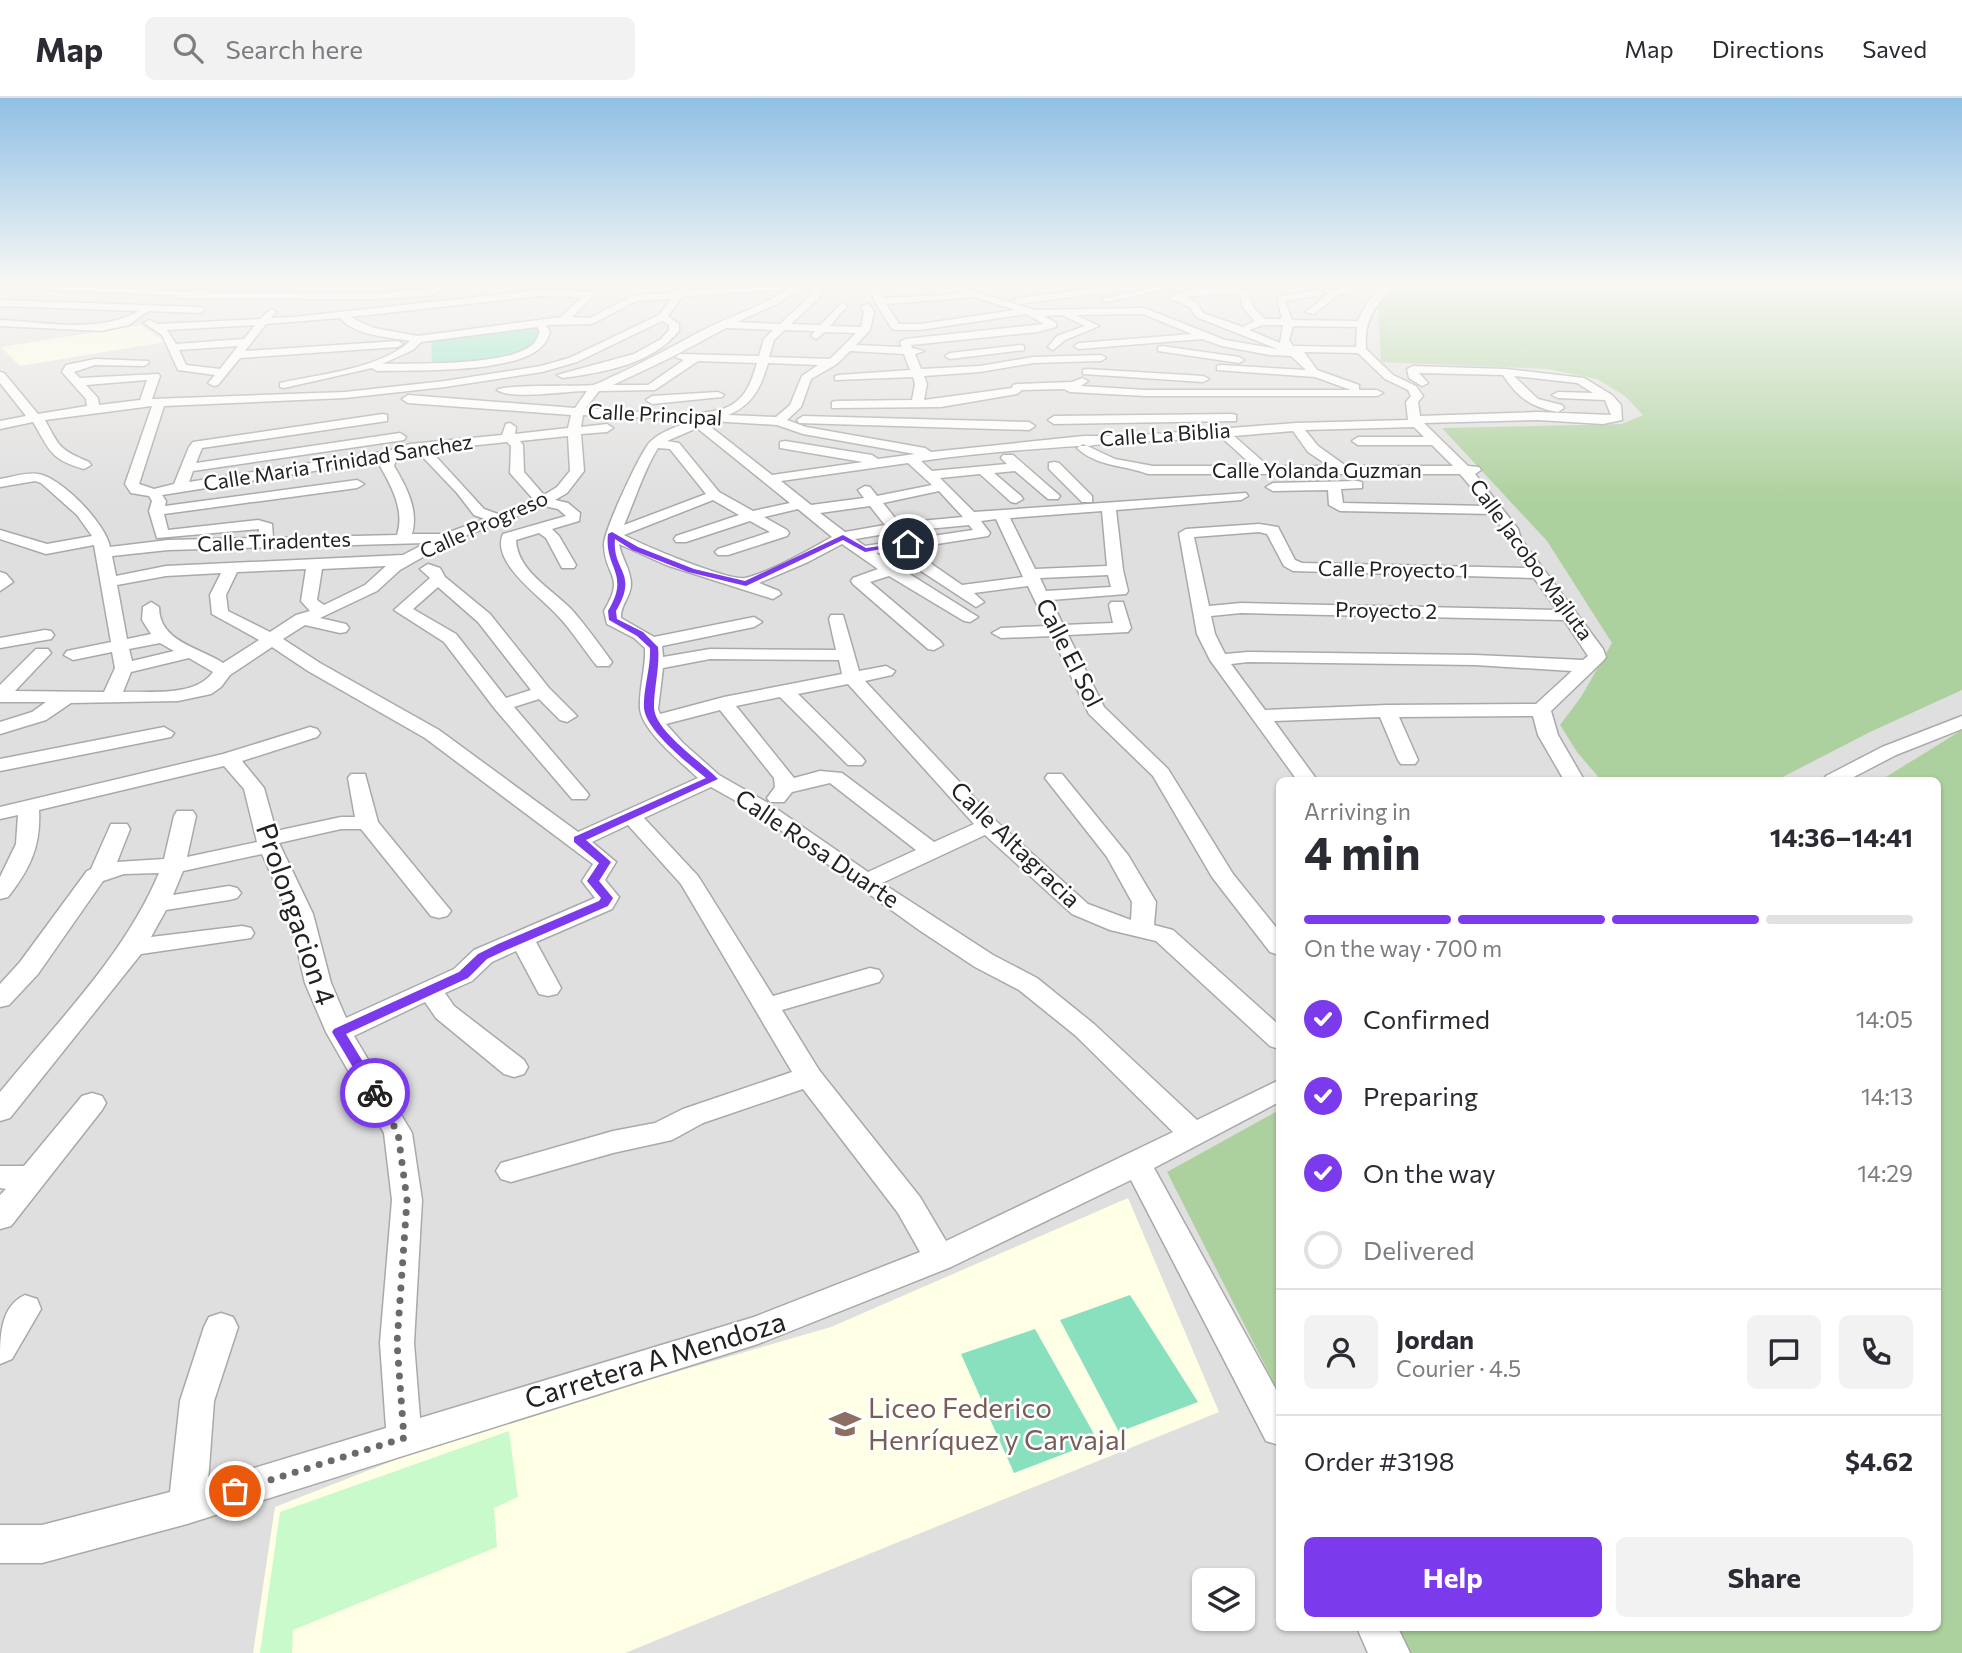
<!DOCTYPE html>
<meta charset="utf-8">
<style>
body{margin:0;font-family:Commissioner,sans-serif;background:#f2f2f3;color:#2b2b33;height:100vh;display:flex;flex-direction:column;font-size:26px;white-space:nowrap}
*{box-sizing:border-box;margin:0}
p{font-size:23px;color:#7c7c81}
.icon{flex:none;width:38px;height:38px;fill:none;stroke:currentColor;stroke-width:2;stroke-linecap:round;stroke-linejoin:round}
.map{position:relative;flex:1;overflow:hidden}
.drawer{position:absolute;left:1276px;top:679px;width:665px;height:854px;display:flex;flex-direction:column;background:#fff;border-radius:10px;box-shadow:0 2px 5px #0004}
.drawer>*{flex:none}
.tools{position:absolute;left:1192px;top:1470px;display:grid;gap:14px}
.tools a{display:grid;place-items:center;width:63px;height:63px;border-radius:10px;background:#fff;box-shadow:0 2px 5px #0004;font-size:35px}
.pin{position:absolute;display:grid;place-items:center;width:60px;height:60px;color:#fff;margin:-30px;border:4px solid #fff;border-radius:50%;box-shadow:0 2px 7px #0007}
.courier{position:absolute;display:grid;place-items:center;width:70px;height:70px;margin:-35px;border:5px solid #7c3aed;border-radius:50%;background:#fff;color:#222;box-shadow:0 2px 9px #0007}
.overview em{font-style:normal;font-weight:700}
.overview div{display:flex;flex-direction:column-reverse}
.overview{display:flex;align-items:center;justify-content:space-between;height:119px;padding:0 28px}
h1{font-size:46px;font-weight:700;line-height:52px}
.bar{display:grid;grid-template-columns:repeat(4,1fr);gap:10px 7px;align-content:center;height:84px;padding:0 28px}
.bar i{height:9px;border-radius:5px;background:#e1e1e2}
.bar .current{background:#7c3aed}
.bar p{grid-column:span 4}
.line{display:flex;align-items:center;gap:18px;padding:0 28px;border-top:2px solid #e1e1e2}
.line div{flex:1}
.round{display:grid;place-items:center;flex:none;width:74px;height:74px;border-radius:10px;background:#f2f2f3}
ol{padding:0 28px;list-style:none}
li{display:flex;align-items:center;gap:21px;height:77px}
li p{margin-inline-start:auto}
li .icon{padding:7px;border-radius:50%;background:#7c3aed;color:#fff;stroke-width:4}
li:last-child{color:#7c7c81}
li i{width:38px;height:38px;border:4px solid #e1e1e2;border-radius:50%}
.action{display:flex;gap:14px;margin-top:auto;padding:14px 28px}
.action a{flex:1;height:80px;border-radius:10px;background:#7c3aed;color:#fff;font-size:28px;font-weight:700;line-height:80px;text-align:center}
.action a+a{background:#f2f2f3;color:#2b2b33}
header{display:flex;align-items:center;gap:42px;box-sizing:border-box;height:98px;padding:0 35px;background:#fff;border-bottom:2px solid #e1e1e2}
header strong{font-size:33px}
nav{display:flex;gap:38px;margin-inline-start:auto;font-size:24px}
.search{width:490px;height:63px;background:#f2f2f3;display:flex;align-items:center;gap:18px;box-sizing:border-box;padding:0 24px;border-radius:10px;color:#7c7c81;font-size:26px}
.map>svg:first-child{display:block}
</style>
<header>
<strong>Map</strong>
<div class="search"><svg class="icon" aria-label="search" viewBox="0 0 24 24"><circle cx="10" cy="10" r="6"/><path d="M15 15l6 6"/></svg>Search here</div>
<nav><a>Map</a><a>Directions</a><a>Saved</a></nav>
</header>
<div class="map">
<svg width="1962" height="1555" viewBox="0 0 1962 1555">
<rect width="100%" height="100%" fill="#f2efe9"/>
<!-- residential -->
<path fill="#e0dfdf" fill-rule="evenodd" d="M0,187H1962V1555H0ZM1279,682H1937V1530H1279ZM1204,1482H1242V1521H1204Z"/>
<!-- education -->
<path fill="#ffffe5" d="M141,227L165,244L20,268L1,249Z
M1128,1100L1219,1314L625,1555H253L275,1409L459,1337L831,1229Z"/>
<!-- forest -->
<path fill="#add19e" d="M1399,187L1471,189L1475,187H1962V592L1870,634L1777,682H1601L1577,654L1560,627L1581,599L1612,545L1547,443L1442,330L1622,326L1643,317L1625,298L1597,281L1548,271L1381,264L1378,207Z
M1962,632V1555H1411L1398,1530H1937V682H1881Z
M1279,1012V1295L1167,1074Z"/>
<!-- park -->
<path fill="#c8facc" d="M509,1333L518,1399L494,1410L497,1449L293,1532L292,1555H260L280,1414Z"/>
<!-- pitch -->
<path fill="#88e0be" d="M538,227L540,234L536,246C503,263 468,265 432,268L431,239Z
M1130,1197L1198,1304L1119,1334L1060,1222Z
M1035,1231L1098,1343L1014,1375L961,1256Z"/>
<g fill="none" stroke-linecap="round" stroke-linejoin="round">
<defs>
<path id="minor" d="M0,187H54L187,194L374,195L427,192L440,187H451L429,198L374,201L179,200L175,197L0,190Z
M682,187H690L686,193L803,187L779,205L737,224L780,226L811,197L814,187H822L819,200L791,226L820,227L842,205L847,208L830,228L861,229L864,214L861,208L869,206L874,214L870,232L856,247L902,249L900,244L905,241L1044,226L1026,216L920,232H896L892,231L875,204L868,187H877L883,200L965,196L943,187H956L1034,212L1144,210L1225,242L1278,251L1196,219L1190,209L1169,200L1193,191L1224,190L1221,187H1232L1247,193L1253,209L1265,221H1282L1277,199L1319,192L1324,195L1322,197L1285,203L1292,222L1358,223C1364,208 1372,197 1384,187H1393C1376,210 1364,218 1366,251L1393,277L1416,288L1423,298L1418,304L1420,318L1538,314L1611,317L1605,302L1558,300L1552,297L1558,294L1593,295L1577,285L1514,278L1538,301L1562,307L1564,310L1558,314C1532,310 1517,299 1503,277L1419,275L1428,285L1422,288L1409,280L1407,271L1413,268L1506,271L1584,280L1612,297L1621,307L1622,322L1603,326L1538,322L1424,325L1468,368L1479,369L1481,372L1475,376L1518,431L1521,441L1603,551L1606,559L1603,563L1551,613L1558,637L1584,682H1564L1538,637L1533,618L1399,619L1418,662L1415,666H1401L1398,662L1380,619L1274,623L1317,682H1297L1210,562L1197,536L1179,435L1186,431L1259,426L1278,429L1295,462L1302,465L1527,470L1493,416L1340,413L1329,407L1328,392L1273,393L1266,389L1273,385L1357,383L1362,384V390L1341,391L1343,405L1487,408L1460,376H1148C1125,367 1097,369 1077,350L1083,346L1115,361L1153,368H1253L1221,339C1121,346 1021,349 921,363L932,373L1007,366L1001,360L1003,357H1013L1060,398L1058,401H1048L1015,373L994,375L1021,398L1023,401L1016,405L1011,404L980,376L940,380L974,414L1246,395L1248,398L1241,402L1116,412L1123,472L1128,493L1126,496L1051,502L1063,527L1113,525L1109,507L1111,504H1123L1131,530L1128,534L1068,537L1104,609L1168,671L1233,776L1279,833V857L1270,854L1212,779L1153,678L1089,616L1052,538L1001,540L992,535L1001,530L1047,528L1028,488L974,495L984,504L976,509L921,473L904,451L876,455L978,519L970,524L964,523L889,478L870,484L940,543L943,547L934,552L928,551L853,486L851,483L853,480L878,471L842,446L808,464L759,485L779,493L781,496L773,501L666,467L619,446C621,459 631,472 631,486C631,499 620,507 621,520L654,539L754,519L762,524L754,529L662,548L663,559L710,551L836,552L829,521L831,517H843L859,573L886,568L895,573L892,577L865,583L996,723L1088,806L1131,822L1132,804L1107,759L1045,680L1048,676H1062L1128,757L1156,804L1154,827L1173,832L1279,927V951L1270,948L1156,843L1110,832L1072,816L985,737L882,785L993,857L1037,880L1094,926L1197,1022L1279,982V1004L1154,1070L1279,1297V1347L1266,1343L1131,1082L951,1169L758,1246L187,1426L42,1465H0V1427H42L170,1394L180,1303L204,1229L209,1219L221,1215L233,1219L238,1229L214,1303L208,1384L386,1330L380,1245L392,1102L384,1035L326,934L305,885L289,816L262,756L183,773L173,797L229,788L237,790L241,795L237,800L229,802L166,812L151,839L242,828L251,830L254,835L251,840L141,856L10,1020L0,1023V994C57,924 124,858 159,775L124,776L103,783L38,876L9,907L0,909V886L20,864L87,773L91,771L111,726H127L130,731L117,764L164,761L174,718L177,713H193L196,718L187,759L257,744L244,691L224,668L39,712C41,748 30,771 8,799L0,801V779L16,746L18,717L0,721V709L223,656L310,629L317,631L320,635L317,639L242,663L264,690L276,733L341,719H355L348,680L351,676H365L378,724L451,813L447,818L439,820L431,818L361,731H341L279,745L313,816L331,885L346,920L454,871L474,852L595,800L582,783L593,766L425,640L308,573L272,549L230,577L221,589L211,596L178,603L71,605L46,622L0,636V624L32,614L46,604H0V587L36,551H48L51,555L15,593L104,594L115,570L112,554L73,562L64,557L67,553L111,544L94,447L46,456L0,441V432L47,446L92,438L77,417L41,385L35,383L0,389V381C12,379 27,374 38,376C61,379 106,426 110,449L168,442L258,440L259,431L157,440L149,413L152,403L149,398L131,395L125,386L152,308L45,322C60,350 59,351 89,364L91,367L84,371C49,361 50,352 33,324L0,331V323L26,318L0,285V274L4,275L38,316L87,308L86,301L62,274L66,267L95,261L148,263L149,265L144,268L95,267L74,274L80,280L158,276L160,278L152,301L345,294L445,283L541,268L569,260L659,217L671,201L636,203L592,226L546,227L550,234C548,239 546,245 542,248C517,276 415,272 377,273L372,270L284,290L280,289V285C319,276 380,271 410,243C389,239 355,238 340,220L266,226L245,253L398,243L403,246L398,249L240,260L218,287L214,288L208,285L215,277L178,272L162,237L144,225L149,222L158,226L260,221L271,211L276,214L271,220L294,219L539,192L593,194V198L572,219L590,220L634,197L675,195ZM787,191C760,210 728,219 699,234C672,249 646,263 618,276C610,279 601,285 593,287C577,289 505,286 497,292C511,302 567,293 587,293L575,310L408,297L402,301L408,305L571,317L568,330L515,336L516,329L510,325L506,326L502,337L410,346L388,353L189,384L193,373L404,342L406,339L400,335L196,365L202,350L387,323V317L383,316L193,344L189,349L174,386L154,391L139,386L164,308L345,300L445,289L542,274L577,264L662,223L669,227V232L661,241L634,256L557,277L563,280C604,274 651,267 679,233V226L668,218L682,199ZM1236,195L1240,197L1243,210L1255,223L1243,229L1203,215L1197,205L1186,199ZM539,198L582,199L561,219L418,238L374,230L350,219ZM975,199L1015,212L920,226H899L886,206ZM1143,216L1192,236L1079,245L1074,248L1079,251L1202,241L1222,248L1269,257L1291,258L1306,272L1221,267L1217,268V272L1315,279L1351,292H1145L1081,288L1088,283L1082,280L1072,284L1017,286L1013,287L1012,290L924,302L927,286L924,278L980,274L1033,265L1101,263L1106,260L1101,257L1033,259L980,268L921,271L915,256L924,253L912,250L911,247L1037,234L1056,229V225L1044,218L1062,217L1085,228L1057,238L1048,249L1053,252L1065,242L1099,228L1076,217ZM255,227L244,241L176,246L167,232ZM1263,227H1283L1280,245L1249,232ZM1293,228L1357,229L1356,249L1293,248L1289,242ZM537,229L540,234C538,237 537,241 535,244C515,269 414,265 382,266L413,252L421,244ZM726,230L773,232L764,241L759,258L680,256L675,259L684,262L648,287H613L670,260ZM785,232L815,233L811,238L816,241L825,234L856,235L830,261L769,259L774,242ZM238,248L220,271L186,267L179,252ZM850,253L904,256L910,272L839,277L835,278V282L913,279L915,286L912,302L836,303L832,304V310L941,309L1017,296L1022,292L1064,291L1070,294L1145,298H1377L1383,295L1377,292H1359V287L1317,272L1304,254L1358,255L1385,281L1408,292L1411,298L1406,304L1408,322L1296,325L1128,338H1084L931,354L925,350L806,329L787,322L801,309L811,281L837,266ZM698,263L757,265C752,281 748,296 733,306C707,324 620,312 586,310L599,293L655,292ZM768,265L818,267L802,278L790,307L776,319L728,317C753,307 761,289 768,265ZM147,282L140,302L99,307L98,300L86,287ZM583,317L693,322C679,328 661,333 650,344C640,355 603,434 604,447C605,480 626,476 604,513L607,526L634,540L645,550C646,570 639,590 640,610C641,632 682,665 698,680L578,734L439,632L320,565L283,541L305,527L340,535L346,534L349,530L346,526L320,520L377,493L400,472L451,443L544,408L558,411L566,418L503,436C490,465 543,500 559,519C573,534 584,552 597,568H609L612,564C599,546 586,528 572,512C552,491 517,473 516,442L539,435L546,440L562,470H574L576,467L559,438L552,431L579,423L580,415L568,405L555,402L567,395L584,373L581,336L607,334L613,330L607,326L581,329ZM712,323L777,327L803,336L915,356L878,361L872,357L785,343L780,344V350L863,364L772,377L707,326ZM1414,329L1424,339H1358L1352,343L1358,347H1432L1453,368H1346L1318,348L1305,332ZM697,330L790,405L753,413L719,394L679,345L667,343ZM1293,333L1308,354L1329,368H1268L1234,338ZM568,338L570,373L557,389L544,397L524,374L523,347L520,343ZM507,344L511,348L510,375L534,402L498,416L484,411L430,352ZM658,350L670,351L706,396L624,427C634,404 645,370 658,350ZM417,353L457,395L474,417L485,421L444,436H412C419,412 406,388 394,368L397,359ZM383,362L380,368C392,389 405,413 397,437L273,440L272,426L258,422L168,432L164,416L357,390L364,386L357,382L165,408L166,403L162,397ZM908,365L932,387L877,398L870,389L865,388L858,392L864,400L811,407L781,383ZM939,393L963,419L899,425L883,405ZM713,402L739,417L676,438L674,441L676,444H686L750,423L770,434L718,451L715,454L718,457H728L787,438L789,435L787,432L764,419L798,411L832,439C811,451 768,475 745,480C728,483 642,447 624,437ZM870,408L885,427L845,434L820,415ZM1102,413L1107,468L1035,471L1010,420ZM996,421L1023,479L962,487L933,467L918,449L988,438L990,435L981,423ZM969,427L973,432L912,441L906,433ZM1259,434L1267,436L1284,468L1293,473L1534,480L1557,512L1241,505L1209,508L1194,439ZM891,435L898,443L865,448L855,441ZM426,445L403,457L166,468L116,478L112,458L168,452ZM386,468L365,487L324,507L317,502L322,471ZM306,471L301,503L310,513L296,517L270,534L228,513L226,497L237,474ZM221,475L210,497L212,516L259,542L223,565C199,549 159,544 159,509L151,504L143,509L142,522L151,536L127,541L117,487L166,478ZM1108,477L1111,489L1046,493L1040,480ZM1241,515L1564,522L1588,558L1583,562L1475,557L1248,554L1225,556L1215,536L1211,518ZM160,545L174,553L132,563L129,551ZM189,560L213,574C196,599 150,593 123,594L131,574ZM710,561L839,562L842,576L724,599L660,616L658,611L663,570ZM1248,564L1475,567L1572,573L1536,606L1387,607L1265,612L1231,566ZM848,586L974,726L934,744L842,675L820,673L794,680L736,608L780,599L848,667H862L865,663L862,659L798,596ZM720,612L774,680L775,689L767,700L770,704H784L792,694L830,685L916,752L868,774L768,705L719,677L683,645L666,626ZM711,689L754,713L919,832L975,869L1019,892L1076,938L1173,1034L946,1143L920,1099L819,972L782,912L879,884L883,878L879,872L870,870L773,898L698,778L644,720ZM628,727L681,786L792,974L683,1011L655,1025L613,1033L501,1065L496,1073L501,1081L511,1084L613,1055L672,1042L703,1025L803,991L898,1115L920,1154L754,1219L420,1320L414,1245L422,1102L412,1035L354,938L425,904L436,920L504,976L514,979L524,976L528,969L524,962L454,908L445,895L472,883L492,864L516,853L539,896L548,898L557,896L561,890L536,844L612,811L619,799L605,782L616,764L592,744Z
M1123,187L1126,188V192L1018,206L1013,203L1018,200Z
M1168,187H1185L1106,204L1101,201Z
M1349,187H1361L1335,199L1314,216L1306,214L1329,195Z
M0,202L200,209L205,212L200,215L148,213L129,227L101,233L0,228V222C46,224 98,236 139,213L0,208Z
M1020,247L1024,248V252L950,261L945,258L950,255Z
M1162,248L1239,259L1244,262L1239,265L1158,253V249Z
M1087,271L1203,278L1209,281L1203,284L1083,276V272Z
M718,294L724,297L722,299L652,306L646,302L652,298Z
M1232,316L1236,317V323L1054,326L1048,322L1054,318Z
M803,318L1029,324L1035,328L1029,332L799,325L797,322Z
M1054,364L1059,365L1092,398V404H1082L1049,371V365Z
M428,466L440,470L445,479L490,516L549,590L577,618L567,624L560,622L539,601L514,609L586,693L589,697L586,701H572L495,611L444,544L394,512L430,480L420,471ZM438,489L478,524L531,592L506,600L456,536L413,511Z
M0,474L6,476L13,484L0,493Z
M45,532L51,533L54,537L51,541L0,550V540Z
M1962,618V631L1896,657L1848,682H1823L1826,678L1882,649Z
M164,629L174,635L171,639L0,673V661Z
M92,995L102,998L106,1005L102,1012L11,1128L0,1131V1097L6,1091L0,1090V1068H24L82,998Z
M25,1197L37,1201L41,1211L12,1261L0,1266C0,1239 0,1208 25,1197Z
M1357,1530H1398L1410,1555H1368Z"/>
</defs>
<!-- minor casing -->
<use href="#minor" stroke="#a9a9a9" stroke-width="3"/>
<!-- minor -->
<use href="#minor" fill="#fff" fill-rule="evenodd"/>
</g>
<!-- sky -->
<linearGradient id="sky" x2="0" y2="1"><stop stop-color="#8fc0e4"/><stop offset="0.46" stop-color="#f9f8f5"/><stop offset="1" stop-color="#f9f8f5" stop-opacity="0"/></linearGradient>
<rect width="1962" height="404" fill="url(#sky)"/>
<!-- route -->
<path fill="#7c3aed" d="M612,434L638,449L694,471L745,483L843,437L866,450L908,444L911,446L865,454L843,442L746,488L688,474L632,452L615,441C612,474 639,474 616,513L617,521L643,534L658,549C660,569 654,589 654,609C654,633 702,664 718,681L586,742L611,764L599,783L613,800L608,808L506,852L487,861L468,880L346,936L382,995L375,1000L370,998L332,934L334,931L459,874L478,856L498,846L599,803L601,800L587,783L599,765L574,744V739L706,680C689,666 646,633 644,610C643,591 651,570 650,550L637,538L609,522L608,513C631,475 604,471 608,436Z"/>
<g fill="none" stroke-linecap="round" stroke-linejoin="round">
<!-- done -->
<path stroke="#6b6a68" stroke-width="7" stroke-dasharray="0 12.6" d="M235,1393L404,1340L397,1245L407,1102L398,1035L375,995"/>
</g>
<!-- icons -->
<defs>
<symbol id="school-bare" viewBox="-9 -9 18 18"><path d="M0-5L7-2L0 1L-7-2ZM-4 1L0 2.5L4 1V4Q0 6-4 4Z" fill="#8d6e63" stroke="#fff" stroke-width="2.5" paint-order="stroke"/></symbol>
</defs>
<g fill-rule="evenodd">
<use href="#school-bare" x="823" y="1304" width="44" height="44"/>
</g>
<g text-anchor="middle" stroke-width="5" stroke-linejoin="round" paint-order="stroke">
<!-- far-street labels -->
<g font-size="21" fill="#222" stroke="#fff">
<text transform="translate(655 317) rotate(3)" y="7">Calle Principal</text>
<text transform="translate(1165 337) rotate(-4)" y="7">Calle La Biblia</text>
<text transform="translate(338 365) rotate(-9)" y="7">Calle Maria Trinidad Sanchez</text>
<text x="1317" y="380">Calle Yolanda Guzman</text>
<text transform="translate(484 427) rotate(-24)" y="7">Calle Progreso</text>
<text transform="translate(274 444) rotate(-2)" y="7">Calle Tiradentes</text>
<text transform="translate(1531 462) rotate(54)" y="7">Calle Jacobo Majluta</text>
<text transform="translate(1393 472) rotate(1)" y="7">Calle Proyecto 1</text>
<text transform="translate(1386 513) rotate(1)" y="7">Proyecto 2</text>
</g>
<!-- street labels -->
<g font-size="24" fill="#222" stroke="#fff">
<text transform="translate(1069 555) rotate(63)" y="8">Calle El Sol</text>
<text transform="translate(1015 747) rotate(44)" y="8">Calle Altagracia</text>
<text transform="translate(817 751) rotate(34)" y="8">Calle Rosa Duarte</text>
</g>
<!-- near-street labels -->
<g font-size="28" fill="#222" stroke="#fff">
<text transform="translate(296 816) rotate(71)" y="10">Prolongacion 4</text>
<text transform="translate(655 1262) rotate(-17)" y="10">Carretera A Mendoza</text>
</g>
<!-- near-education labels -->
<g font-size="28" fill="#785e54" stroke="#fff" text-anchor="start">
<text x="868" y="1320">Liceo Federico<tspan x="868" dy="32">Henríquez y Carvajal</tspan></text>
</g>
</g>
</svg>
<div class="tools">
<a><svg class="icon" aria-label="layers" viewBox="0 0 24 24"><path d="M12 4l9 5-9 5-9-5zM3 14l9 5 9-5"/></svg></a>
</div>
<div class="pin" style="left:235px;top:1393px;background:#ea580c"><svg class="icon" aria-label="bag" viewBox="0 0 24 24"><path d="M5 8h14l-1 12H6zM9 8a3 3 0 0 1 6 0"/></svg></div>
<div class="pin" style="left:908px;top:446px;background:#1f2937"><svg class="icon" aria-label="home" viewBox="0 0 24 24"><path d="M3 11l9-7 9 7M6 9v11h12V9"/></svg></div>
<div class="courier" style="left:375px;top:995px"><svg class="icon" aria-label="bike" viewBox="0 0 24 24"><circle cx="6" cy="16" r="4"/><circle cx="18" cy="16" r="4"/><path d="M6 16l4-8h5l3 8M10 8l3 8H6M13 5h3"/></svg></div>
<section class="drawer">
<div class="overview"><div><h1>4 min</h1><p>Arriving in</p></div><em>14:36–14:41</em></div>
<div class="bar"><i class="current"></i><i class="current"></i><i class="current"></i><i></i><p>On the way · 700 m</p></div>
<ol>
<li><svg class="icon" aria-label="check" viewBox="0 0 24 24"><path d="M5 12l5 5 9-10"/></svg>Confirmed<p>14:05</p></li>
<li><svg class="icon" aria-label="check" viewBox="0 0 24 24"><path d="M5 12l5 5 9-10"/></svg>Preparing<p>14:13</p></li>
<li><svg class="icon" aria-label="check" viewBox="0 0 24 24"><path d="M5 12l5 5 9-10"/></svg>On the way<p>14:29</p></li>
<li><i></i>Delivered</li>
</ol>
<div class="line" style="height:126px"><a class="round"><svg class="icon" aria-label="person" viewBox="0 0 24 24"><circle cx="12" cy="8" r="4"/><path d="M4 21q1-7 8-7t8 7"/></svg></a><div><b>Jordan</b><p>Courier · 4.5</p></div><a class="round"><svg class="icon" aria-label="chat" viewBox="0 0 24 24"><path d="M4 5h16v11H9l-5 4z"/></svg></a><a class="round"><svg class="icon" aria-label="phone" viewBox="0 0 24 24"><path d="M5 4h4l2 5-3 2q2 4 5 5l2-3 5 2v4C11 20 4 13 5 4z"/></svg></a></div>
<div class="line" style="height:91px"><div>Order #3198</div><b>$4.62</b></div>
<div class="action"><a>Help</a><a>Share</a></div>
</section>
</div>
